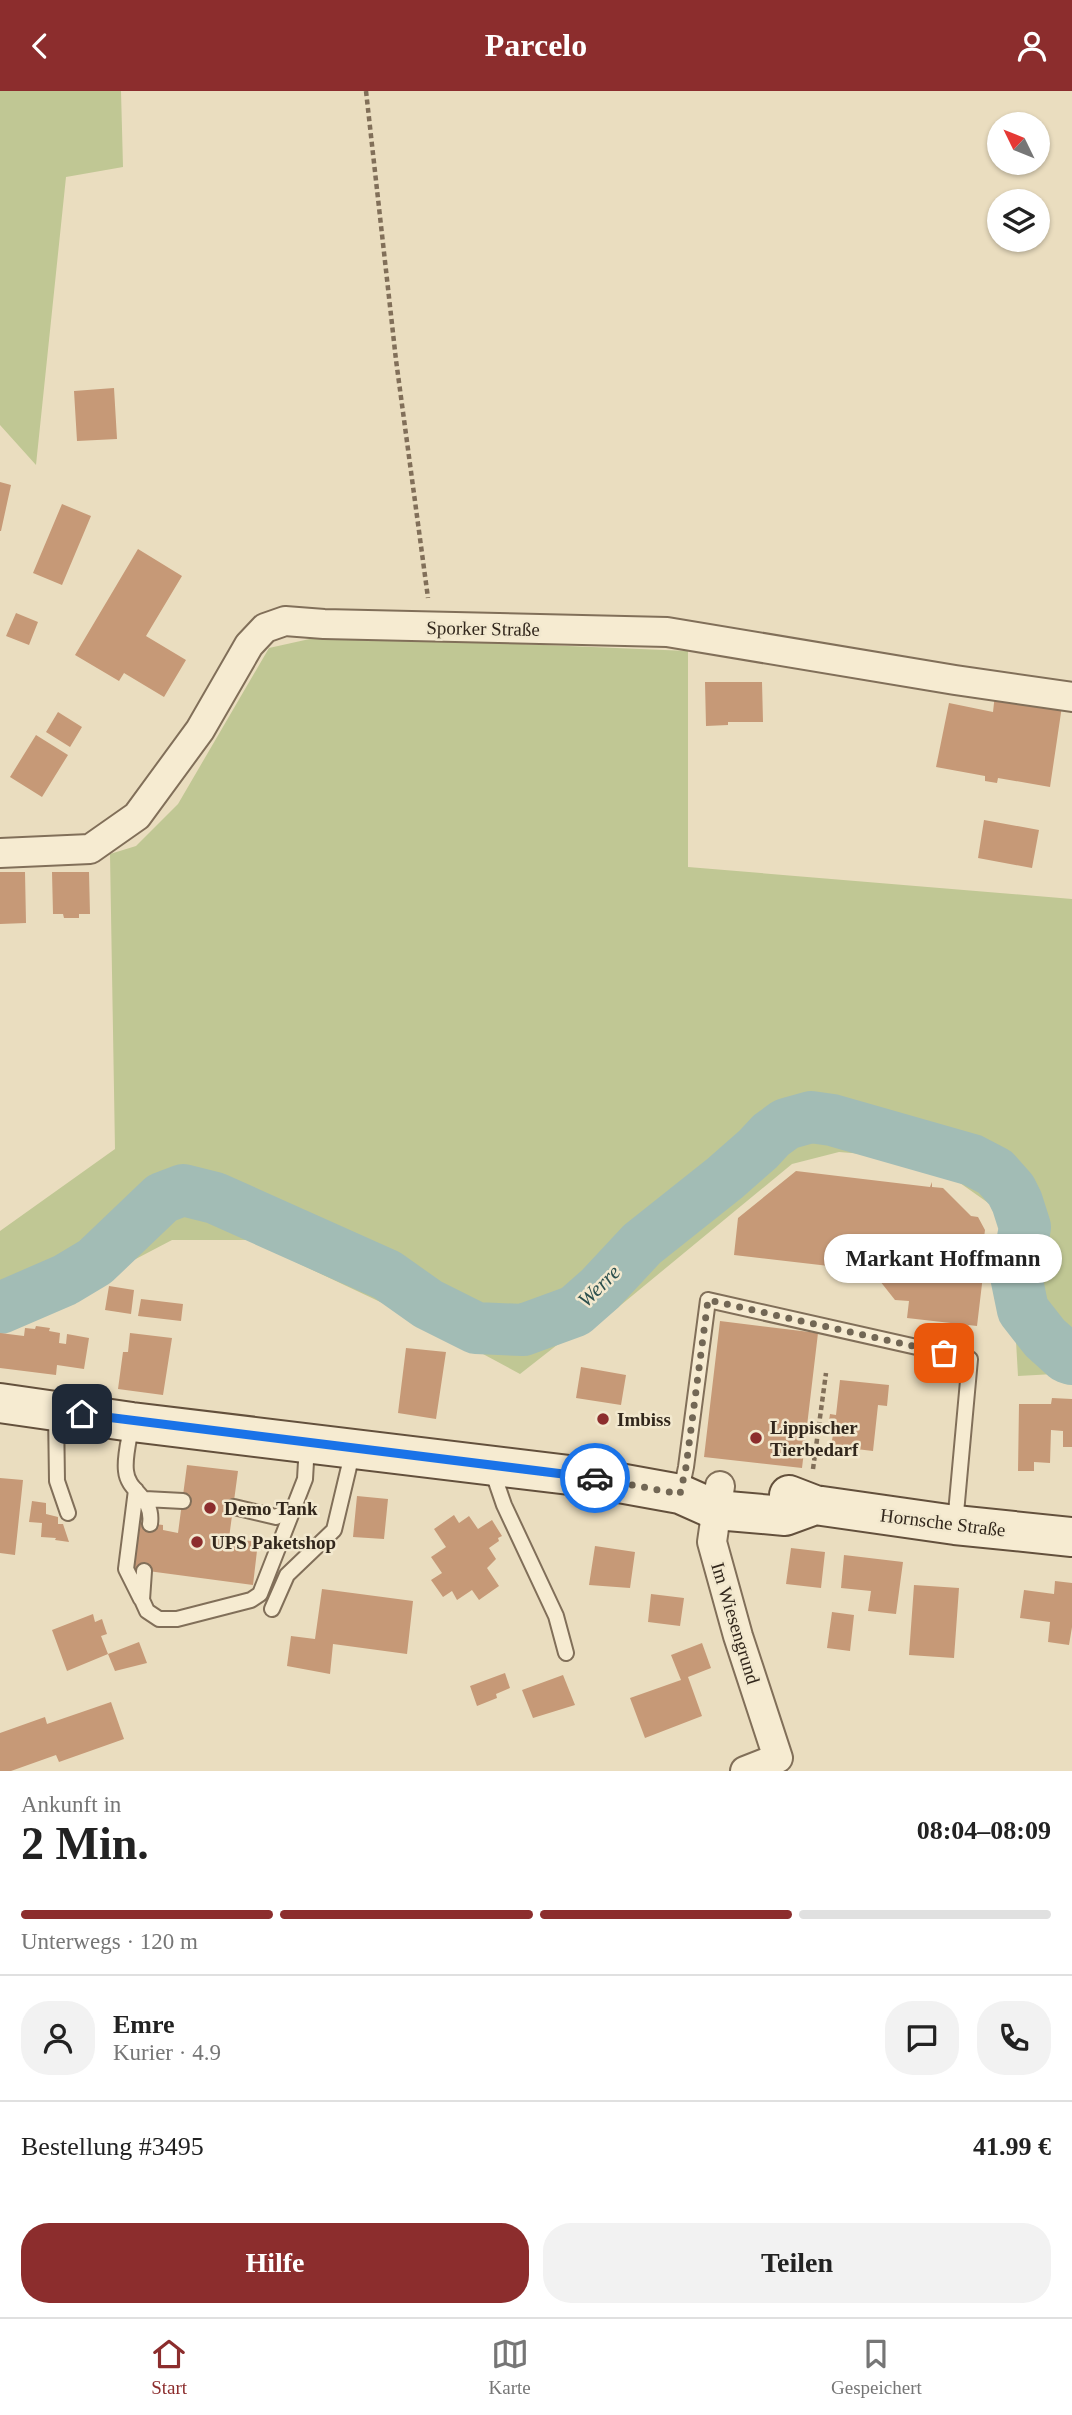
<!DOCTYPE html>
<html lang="de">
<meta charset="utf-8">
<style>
body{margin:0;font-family:Georgia,serif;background:#f2f2f2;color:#222;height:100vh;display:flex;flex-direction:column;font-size:26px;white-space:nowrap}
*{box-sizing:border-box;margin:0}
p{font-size:23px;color:#767676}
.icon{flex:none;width:38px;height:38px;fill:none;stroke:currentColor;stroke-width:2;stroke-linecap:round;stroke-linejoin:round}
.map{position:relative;height:1680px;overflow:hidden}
.drawer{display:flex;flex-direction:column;background:#fff;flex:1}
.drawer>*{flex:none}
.needle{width:46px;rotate:313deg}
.controls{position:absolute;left:987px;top:21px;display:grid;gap:14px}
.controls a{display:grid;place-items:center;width:63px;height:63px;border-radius:50%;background:#fff;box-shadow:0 2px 5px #0004;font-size:35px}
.pin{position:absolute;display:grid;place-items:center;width:60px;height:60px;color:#fff;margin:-30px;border-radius:14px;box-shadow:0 4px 10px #0006}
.courier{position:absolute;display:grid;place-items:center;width:70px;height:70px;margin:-35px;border:5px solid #1a73e8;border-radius:50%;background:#fff;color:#222;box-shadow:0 2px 9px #0007}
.bubble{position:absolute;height:49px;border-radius:24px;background:#fff;box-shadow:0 2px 5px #0004;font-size:23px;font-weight:600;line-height:49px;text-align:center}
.overview em{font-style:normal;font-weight:600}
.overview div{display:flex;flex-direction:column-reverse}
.overview{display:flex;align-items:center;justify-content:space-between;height:119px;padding:0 21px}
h1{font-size:46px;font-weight:600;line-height:52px}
.bar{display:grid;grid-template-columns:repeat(4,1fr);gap:10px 7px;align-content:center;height:84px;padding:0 21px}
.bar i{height:9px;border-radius:5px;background:#e0e0e0}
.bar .on{background:#8c2d2d}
.bar p{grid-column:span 4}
.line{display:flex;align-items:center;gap:18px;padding:0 21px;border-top:2px solid #e0e0e0}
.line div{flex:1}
.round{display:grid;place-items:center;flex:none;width:74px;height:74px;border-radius:28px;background:#f2f2f2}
.primary-button{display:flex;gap:14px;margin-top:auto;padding:14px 21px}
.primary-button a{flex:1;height:80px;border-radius:28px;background:#8c2d2d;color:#fff;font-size:28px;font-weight:600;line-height:80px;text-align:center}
.primary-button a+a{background:#f2f2f2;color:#222}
header{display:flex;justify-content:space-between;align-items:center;height:91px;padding:0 21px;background:#8c2d2d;color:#fff;font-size:32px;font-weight:600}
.tabs{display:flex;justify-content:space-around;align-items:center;height:98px;border-top:2px solid #e0e0e0;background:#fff;font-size:19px;color:#767676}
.tabs a{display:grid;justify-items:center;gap:4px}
.tabs .on{color:#8c2d2d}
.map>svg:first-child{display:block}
</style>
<header><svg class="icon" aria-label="back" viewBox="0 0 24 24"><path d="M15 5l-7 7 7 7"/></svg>Parcelo<svg class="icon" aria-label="person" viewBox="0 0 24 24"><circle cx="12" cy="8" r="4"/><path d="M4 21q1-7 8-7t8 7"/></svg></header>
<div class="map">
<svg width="1072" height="1680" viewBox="0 0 1072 1680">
<rect width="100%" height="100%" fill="#eaddbf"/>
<!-- green -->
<path fill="#c0c794" d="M0,0H121L123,76L66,86L36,374L0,334Z
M323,545L688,560V776L1072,808V1282L1018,1285L1013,1198L994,1116L926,1068L839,1061L792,1073L610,1223L557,1254L520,1283L429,1234L249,1149H172L90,1192L0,1227V1140L115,1058L110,763L136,755L178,713L269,557Z"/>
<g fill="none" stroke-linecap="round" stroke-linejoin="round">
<!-- river -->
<path stroke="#a2bcb5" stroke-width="52" d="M0,1217L65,1189L95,1171L162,1107L183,1099L215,1107L387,1184L428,1213L476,1237L523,1239L575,1220L600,1198L642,1153L725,1087L758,1058L771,1044L786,1033L811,1026L832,1029L972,1069L995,1081L1011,1099L1017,1111L1025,1136L1016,1185L1023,1219L1045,1247L1066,1266L1072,1268"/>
</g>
<!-- building -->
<path fill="#c69977" d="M114,297L117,348L77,350L74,300Z
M0,391L11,394L1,440H0Z
M62,413L91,425L62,494L33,482Z
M138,458L182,485L146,545L186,569L164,606L124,582L119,590L75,564Z
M16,522L38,531L29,554L6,545Z
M705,591H762L763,631H728V634L706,635Z
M995,603L1062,615L1050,696L998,687L997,692L985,690V685L936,676L949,612L993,621Z
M58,621L82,636L70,656L46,641Z
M36,644L68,664L42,706L10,686Z
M984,729L1039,739L1032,777L978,767Z
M0,781H25L26,832L0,833Z
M52,781H89L90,823H79V827H64L63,823H53Z
M796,1080L930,1096L932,1091V1096L943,1097L971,1125L978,1126L985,1139L981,1170L984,1176L977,1235L907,1227L909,1210L895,1209L872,1180L734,1164L738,1127Z
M109,1195L134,1199L131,1223L105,1219Z
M141,1208L183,1213L181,1230L138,1225Z
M720,1230L818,1242L802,1377L704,1366Z
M36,1235L50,1237L49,1240L60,1242L59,1252L66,1253L67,1243L89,1247L84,1278L57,1274L56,1284L0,1277V1242L24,1245L25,1237L35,1238Z
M130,1242L172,1247L163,1304L118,1298L123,1261H128Z
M406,1257L446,1261L436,1328L398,1322Z
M581,1276L626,1284L621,1314L576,1307Z
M840,1289L889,1294L887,1315L878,1314L873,1360L831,1355L834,1338L828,1337L830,1323L836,1324Z
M1052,1307L1072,1308V1356H1063V1340L1051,1339L1050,1372L1034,1371V1380H1018L1019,1313H1051Z
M187,1374L238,1380L229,1447L258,1451L253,1494L133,1478L139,1431L163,1434V1439L178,1442Z
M0,1387L23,1389L15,1464L0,1462Z
M357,1405L388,1408L384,1448L353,1446Z
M32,1410L46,1412V1423L58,1426V1433H63L69,1451L55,1449L56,1447L41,1446L42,1432L29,1431Z
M454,1424L459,1432L469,1425L478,1438L492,1429L502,1445L498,1447L499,1450L489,1457L496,1468L487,1477L499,1495L479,1509L472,1499L457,1509L452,1500L443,1506L431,1489L442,1482L431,1466L446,1456L434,1438Z
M595,1455L635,1461L630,1497L589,1494Z
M791,1457L825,1461L821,1497L786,1493Z
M844,1464L903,1471L896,1523L868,1520L871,1500L841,1497Z
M1055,1490L1072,1492V1536L1069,1554L1048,1551L1050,1531L1020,1527L1024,1499L1054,1503Z
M914,1494L959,1497L954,1567L909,1564Z
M322,1498L413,1510L407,1563L333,1553L330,1583L287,1575L291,1545L315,1548Z
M651,1503L684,1507L680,1535L648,1531Z
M832,1521L854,1524L850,1560L827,1557Z
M93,1523L95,1531L102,1528L107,1543L101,1545L108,1563L139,1551L147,1572L115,1580L108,1563L67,1580L52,1539Z
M702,1552L711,1577L688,1586L702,1625L645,1647L630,1607L681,1589L671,1564Z
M505,1582L510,1597L496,1603L497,1607L477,1615L470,1595Z
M563,1584L575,1614L533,1627L522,1599Z
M111,1611L124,1648L59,1671L56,1664L11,1680H0V1642L45,1626L47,1633Z"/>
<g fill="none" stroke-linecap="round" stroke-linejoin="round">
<defs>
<path id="service" d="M56,1321L57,1390L68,1422
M132,1331C130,1346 124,1365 126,1380C128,1402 154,1405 150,1433
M492,1379L504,1414L556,1525L566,1562
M136,1399L126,1478L141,1508
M681,1400L686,1376L708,1209L970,1268L955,1433
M145,1408L183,1410
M234,1416L276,1426L295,1415
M144,1480L142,1509L147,1520L159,1528H177L251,1509L260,1503L305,1388L307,1353
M272,1518L287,1484L334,1439L353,1359"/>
<path id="minor" d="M0,762L90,758L137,725L200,639L249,554L265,537L285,530L324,533L667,541L955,589L1072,606
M720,1395L712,1451L738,1545L778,1667L745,1680"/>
<path id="secondary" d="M0,1312L132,1331L586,1386L680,1403L716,1419L785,1425L815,1414
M789,1404L815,1414L955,1434L1072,1446"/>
</defs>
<!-- service casing -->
<use href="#service" stroke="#816f59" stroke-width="18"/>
<!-- minor casing -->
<use href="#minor" stroke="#816f59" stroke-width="32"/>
<!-- secondary casing -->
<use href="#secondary" stroke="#63503c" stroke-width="42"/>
<!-- path -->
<path stroke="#816f59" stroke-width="4.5" stroke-dasharray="5 3.5" stroke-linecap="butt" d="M366,0L396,269L428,507
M813,1378L826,1282"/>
<!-- service -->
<use href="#service" stroke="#f6ebd1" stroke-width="14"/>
<!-- minor -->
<use href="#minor" stroke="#f6ebd1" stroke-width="28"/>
<!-- secondary -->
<use href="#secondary" stroke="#f6ebd1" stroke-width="38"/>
</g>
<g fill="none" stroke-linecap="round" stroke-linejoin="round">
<!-- done -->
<path stroke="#726755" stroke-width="7" stroke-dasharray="0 12.6" d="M595,1387L680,1403L686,1376L708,1209L944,1262"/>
<!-- route -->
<path stroke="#1a73e8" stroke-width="9" d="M82,1323L595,1387"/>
</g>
<!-- markers -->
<g fill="#8c2d2d" stroke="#f2e8ce" stroke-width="2.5">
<circle cx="603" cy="1328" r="7"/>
<circle cx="756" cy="1347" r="7"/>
<circle cx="210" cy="1417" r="7"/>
<circle cx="197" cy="1451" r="7"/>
</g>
<g text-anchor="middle" stroke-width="5" stroke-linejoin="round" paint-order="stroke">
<!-- street labels -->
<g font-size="19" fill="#32271c" stroke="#f2e8ce">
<text transform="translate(483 537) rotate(1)" y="7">Sporker Straße</text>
<text transform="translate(943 1431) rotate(7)" y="7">Hornsche Straße</text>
<text transform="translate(736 1532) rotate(73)" y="7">Im Wiesengrund</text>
</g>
<!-- poi labels -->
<g font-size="19" font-weight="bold" fill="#32271c" stroke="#f2e8ce" text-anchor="start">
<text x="617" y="1335">Imbiss</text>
<text x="770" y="1343">Lippischer<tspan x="770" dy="22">Tierbedarf</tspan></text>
<text x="224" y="1424">Demo Tank</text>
<text x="211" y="1458">UPS Paketshop</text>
</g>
<!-- water labels -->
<g font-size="21" font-style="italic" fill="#2c504e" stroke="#f2e8ce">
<text transform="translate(599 1195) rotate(-45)" y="7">Werre</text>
</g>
</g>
</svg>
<div class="controls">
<a><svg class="needle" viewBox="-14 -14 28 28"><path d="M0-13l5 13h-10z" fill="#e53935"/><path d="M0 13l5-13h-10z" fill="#767676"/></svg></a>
<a><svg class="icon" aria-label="layers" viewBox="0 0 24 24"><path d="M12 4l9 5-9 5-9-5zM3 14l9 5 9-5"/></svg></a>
</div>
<div class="pin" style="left:944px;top:1262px;background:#ea580c"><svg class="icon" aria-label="bag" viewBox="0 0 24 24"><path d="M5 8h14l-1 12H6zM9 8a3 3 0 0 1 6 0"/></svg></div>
<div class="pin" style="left:82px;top:1323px;background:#1f2937"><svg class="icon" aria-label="home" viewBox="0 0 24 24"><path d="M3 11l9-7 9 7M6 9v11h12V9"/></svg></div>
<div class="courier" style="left:595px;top:1387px"><svg class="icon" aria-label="car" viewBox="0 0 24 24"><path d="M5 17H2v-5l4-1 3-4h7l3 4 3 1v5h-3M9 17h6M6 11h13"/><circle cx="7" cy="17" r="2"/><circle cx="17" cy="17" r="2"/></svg></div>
<div class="bubble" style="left:824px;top:1143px;width:238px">Markant Hoffmann</div>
</div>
<section class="drawer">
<div class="overview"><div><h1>2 Min.</h1><p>Ankunft in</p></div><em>08:04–08:09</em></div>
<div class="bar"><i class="on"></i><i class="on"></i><i class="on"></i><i></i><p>Unterwegs · 120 m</p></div>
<div class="line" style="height:126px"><a class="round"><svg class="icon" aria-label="person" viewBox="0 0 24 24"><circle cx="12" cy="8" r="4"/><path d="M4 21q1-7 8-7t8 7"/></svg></a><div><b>Emre</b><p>Kurier · 4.9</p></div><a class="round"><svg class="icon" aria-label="chat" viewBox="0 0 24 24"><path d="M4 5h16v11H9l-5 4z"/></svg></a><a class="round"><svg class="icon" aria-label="phone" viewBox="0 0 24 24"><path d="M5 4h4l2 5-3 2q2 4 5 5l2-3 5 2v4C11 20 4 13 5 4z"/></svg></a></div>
<div class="line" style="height:91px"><div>Bestellung #3495</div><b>41.99 €</b></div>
<div class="primary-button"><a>Hilfe</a><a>Teilen</a></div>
</section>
<nav class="tabs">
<a class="on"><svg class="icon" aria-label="home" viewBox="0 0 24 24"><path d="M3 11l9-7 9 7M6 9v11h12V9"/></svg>Start</a>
<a><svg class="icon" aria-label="map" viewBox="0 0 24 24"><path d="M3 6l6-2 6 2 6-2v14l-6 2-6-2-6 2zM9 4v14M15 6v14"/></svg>Karte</a>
<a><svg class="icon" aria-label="saved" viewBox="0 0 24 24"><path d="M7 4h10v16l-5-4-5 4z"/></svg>Gespeichert</a>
</nav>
